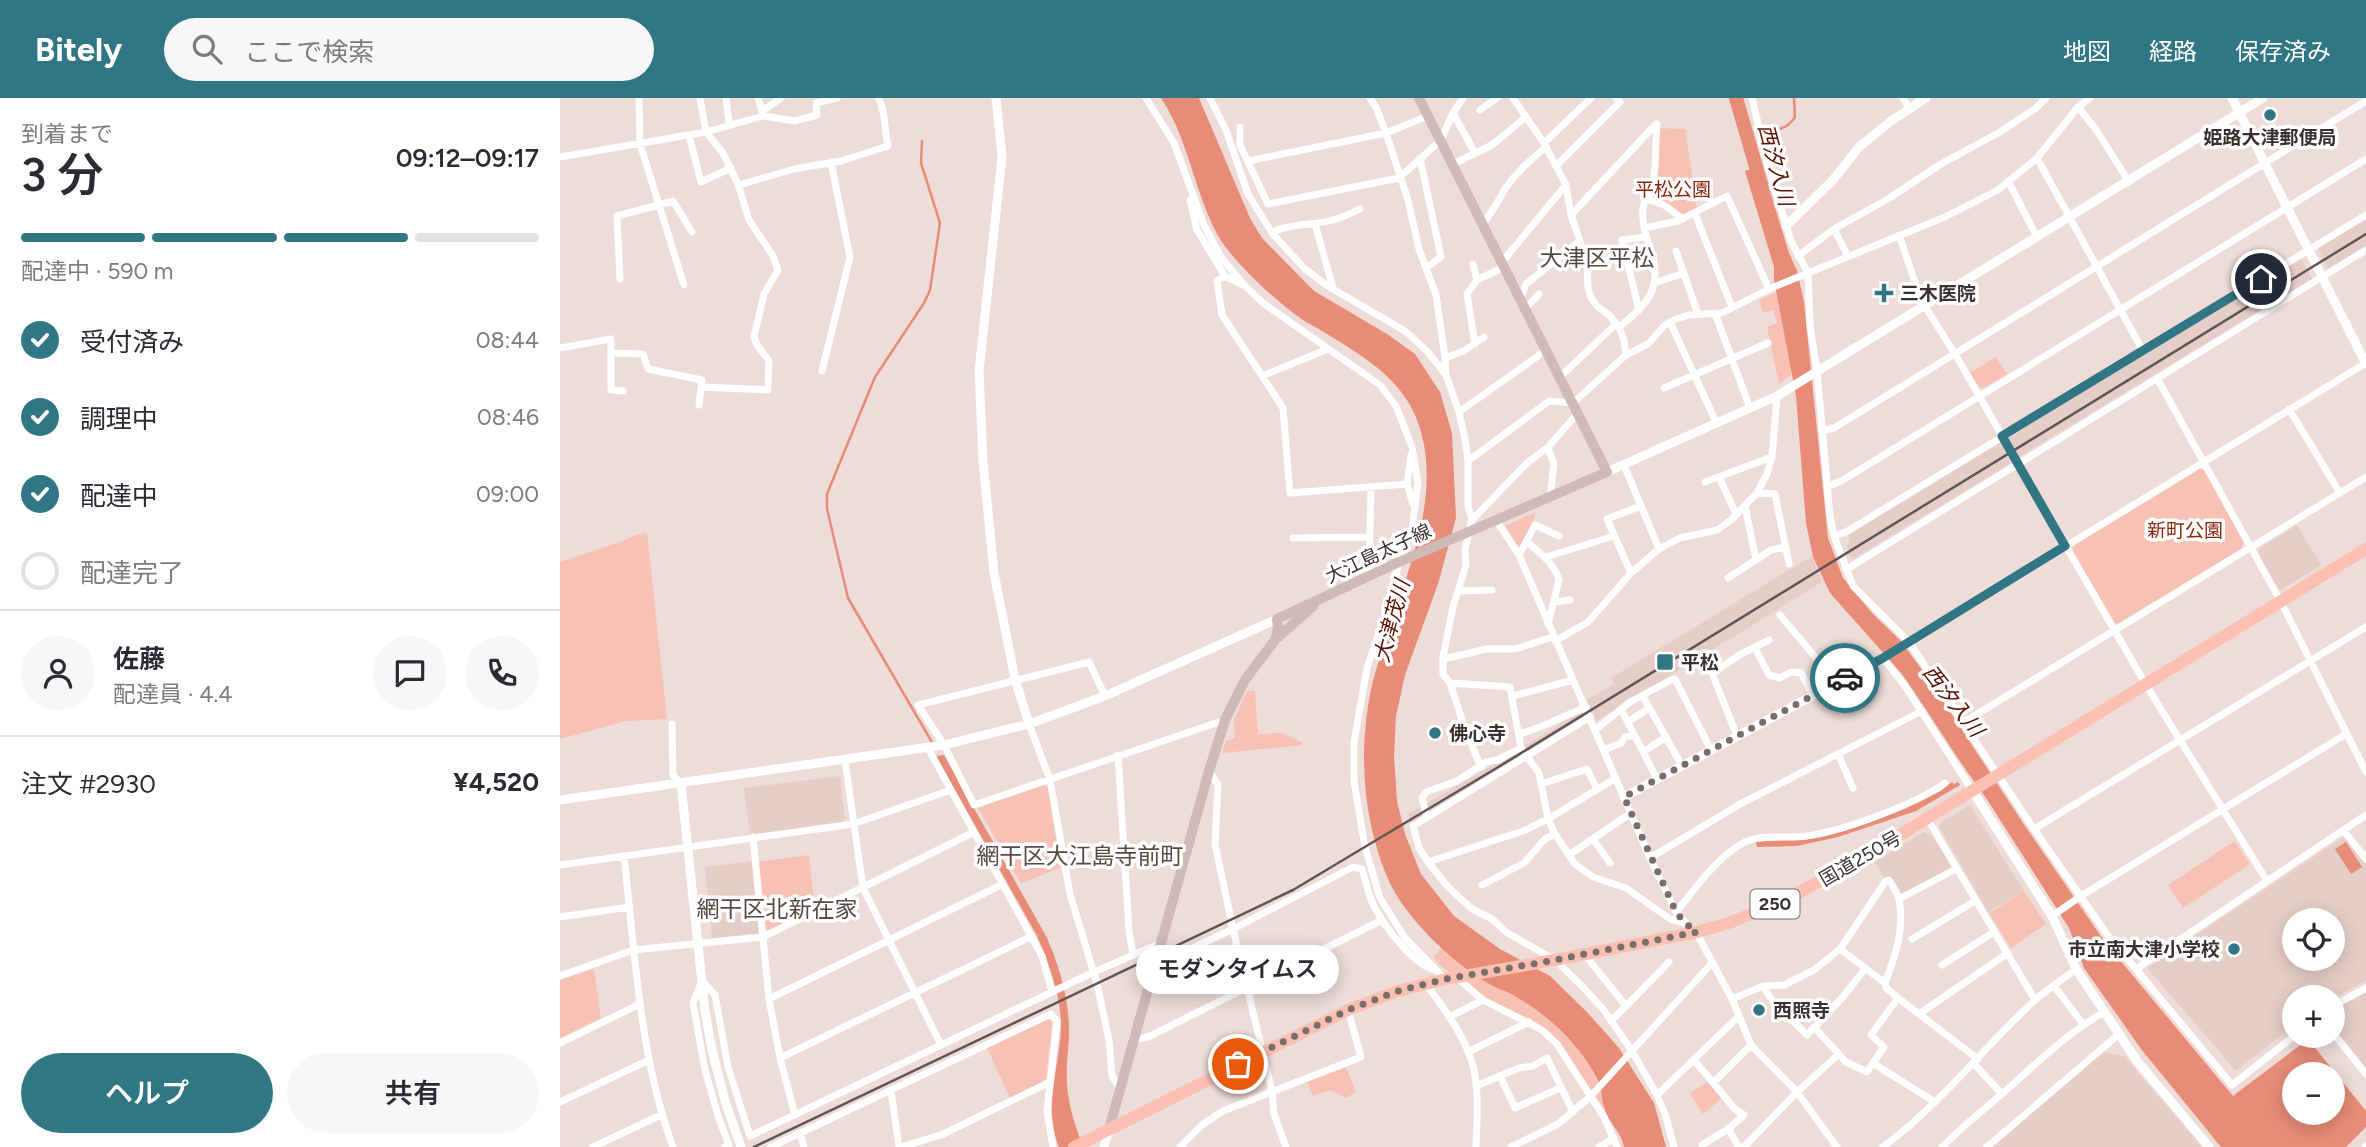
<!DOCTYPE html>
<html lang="ja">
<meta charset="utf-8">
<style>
body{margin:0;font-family:Figtree,"Noto Sans JP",sans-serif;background:#f7f7f7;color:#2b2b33;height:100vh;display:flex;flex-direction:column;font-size:26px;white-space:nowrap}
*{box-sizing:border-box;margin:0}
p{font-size:23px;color:#7c7c81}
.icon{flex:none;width:38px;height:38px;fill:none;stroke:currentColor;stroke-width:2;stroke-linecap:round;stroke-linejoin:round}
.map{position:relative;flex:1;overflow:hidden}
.side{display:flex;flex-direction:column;background:#fff;width:560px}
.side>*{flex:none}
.tools{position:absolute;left:1722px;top:810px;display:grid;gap:14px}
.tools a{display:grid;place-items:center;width:63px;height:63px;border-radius:50%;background:#fff;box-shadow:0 4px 18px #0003;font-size:35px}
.pin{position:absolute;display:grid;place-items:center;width:60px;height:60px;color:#fff;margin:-30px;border:4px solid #fff;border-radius:50%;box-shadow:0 2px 7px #0007}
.courier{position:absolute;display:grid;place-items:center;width:70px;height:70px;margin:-35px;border:5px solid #317684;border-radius:50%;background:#fff;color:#222;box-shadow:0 2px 9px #0007}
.bubble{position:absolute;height:49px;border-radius:24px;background:#fff;box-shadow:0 4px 18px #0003;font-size:23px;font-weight:600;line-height:49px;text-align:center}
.headline em{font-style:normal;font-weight:600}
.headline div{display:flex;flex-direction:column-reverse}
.headline{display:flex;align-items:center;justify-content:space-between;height:119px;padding:0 21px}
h1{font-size:46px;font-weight:600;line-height:52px}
.bar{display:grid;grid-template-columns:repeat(4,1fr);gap:10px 7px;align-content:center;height:84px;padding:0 21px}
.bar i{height:9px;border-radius:5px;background:#e1e1e2}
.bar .current{background:#317684}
.bar p{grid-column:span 4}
.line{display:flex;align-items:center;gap:18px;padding:0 21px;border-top:2px solid #e1e1e2}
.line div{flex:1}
.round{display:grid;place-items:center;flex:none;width:74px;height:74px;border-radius:37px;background:#f7f7f7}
ol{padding:0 21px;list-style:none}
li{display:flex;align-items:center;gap:21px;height:77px}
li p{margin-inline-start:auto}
li .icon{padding:7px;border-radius:50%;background:#317684;color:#fff;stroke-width:4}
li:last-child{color:#7c7c81}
li i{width:38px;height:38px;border:4px solid #e1e1e2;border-radius:50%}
.primary-button{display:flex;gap:14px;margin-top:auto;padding:14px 21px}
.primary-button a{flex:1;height:80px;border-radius:42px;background:#317684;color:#fff;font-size:28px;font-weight:600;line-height:80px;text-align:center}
.primary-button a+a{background:#f7f7f7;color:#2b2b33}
header{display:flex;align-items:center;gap:42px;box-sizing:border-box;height:98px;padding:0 35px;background:#317684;color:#fff}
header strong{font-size:33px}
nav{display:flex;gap:38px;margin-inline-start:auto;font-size:24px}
.search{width:490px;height:63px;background:#f7f7f7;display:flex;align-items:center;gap:18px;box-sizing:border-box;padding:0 24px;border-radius:38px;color:#7c7c81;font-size:26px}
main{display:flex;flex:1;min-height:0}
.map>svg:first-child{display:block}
</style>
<header>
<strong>Bitely</strong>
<div class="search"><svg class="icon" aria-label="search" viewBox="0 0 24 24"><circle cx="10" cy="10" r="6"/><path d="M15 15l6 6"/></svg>ここで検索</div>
<nav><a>地図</a><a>経路</a><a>保存済み</a></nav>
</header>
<main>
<section class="side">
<div class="headline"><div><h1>3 分</h1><p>到着まで</p></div><em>09:12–09:17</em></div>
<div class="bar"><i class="current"></i><i class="current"></i><i class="current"></i><i></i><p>配達中 · 590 m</p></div>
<ol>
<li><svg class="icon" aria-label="check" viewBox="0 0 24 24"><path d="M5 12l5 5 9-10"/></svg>受付済み<p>08:44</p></li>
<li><svg class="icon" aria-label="check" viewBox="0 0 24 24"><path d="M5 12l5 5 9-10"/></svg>調理中<p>08:46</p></li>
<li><svg class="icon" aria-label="check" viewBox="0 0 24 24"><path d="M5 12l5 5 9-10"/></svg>配達中<p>09:00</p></li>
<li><i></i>配達完了</li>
</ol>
<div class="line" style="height:126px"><a class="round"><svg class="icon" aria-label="person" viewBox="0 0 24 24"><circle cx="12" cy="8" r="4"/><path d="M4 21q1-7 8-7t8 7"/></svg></a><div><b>佐藤</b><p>配達員 · 4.4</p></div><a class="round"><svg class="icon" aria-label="chat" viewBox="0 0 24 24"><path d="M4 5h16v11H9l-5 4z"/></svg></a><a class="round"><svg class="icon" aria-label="phone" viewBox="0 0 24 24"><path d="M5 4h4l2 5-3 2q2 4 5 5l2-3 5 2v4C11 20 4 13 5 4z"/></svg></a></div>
<div class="line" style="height:91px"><div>注文 #2930</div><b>¥4,520</b></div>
<div class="primary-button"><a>ヘルプ</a><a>共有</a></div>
</section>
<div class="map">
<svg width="1806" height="1049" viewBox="0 0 1806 1049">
<rect width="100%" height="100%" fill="#eddcd8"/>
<!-- built -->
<path fill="#e6cec8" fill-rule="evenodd" d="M1806,121V148L1768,171L1758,150Z
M1741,160L1752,181L1459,359L1448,340Z
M1440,345L1451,365L1293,461L1289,458L1287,447L1290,445L1288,436Z
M1737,427L1761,467L1719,493L1698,457L1699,451Z
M1252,458L1262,484L1037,623L1027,602L1054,586L1051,580Z
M1023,612L1025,618L967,655L963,649Z
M960,652L964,657L851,726L848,716Z
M280,678L285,720L282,725L190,737L184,690Z
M1410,707L1464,793L1428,814L1379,729L1380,725Z
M1364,734L1372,737L1392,770L1343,798L1325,780L1314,764Z
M1785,738L1806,764V882L1773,901L1734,900V927L1676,973L1587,870ZM1734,822H1773V861H1734Z
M192,763L199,835L152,840L145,769Z
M1806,893V971L1773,928V911Z
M1543,954L1564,958L1642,1049H1433Z"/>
<!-- green -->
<path fill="#f7c1b5" d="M1097,30L1125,31L1137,110L1119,121L1103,109L1088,104Z
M1217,194L1232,276L1219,286L1207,229L1217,225L1213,212L1203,215L1199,202Z
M1436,259L1447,276L1423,290H1420L1410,275Z
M1639,371L1645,372L1684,445L1681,451L1559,525H1555L1513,454L1514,447Z
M976,414L973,423L974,425L960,451L945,428Z
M87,435L107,621L66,623L0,641V464L63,443L79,436Z
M687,593H695L698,636L722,635L742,644V647L662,655L666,643L675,640L674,622Z
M483,687L488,689L500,770L461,785L418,710Z
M1674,743L1690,766L1623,810L1608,787Z
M249,757L254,807L252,812L209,833L205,831L198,764Z
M1464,793L1486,826L1451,850L1429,815Z
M882,849C897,862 912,874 929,885C938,891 949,894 958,900C997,924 1039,963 1044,1011L991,935L976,924L926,900L881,868L873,860Z
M34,871L41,920L0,940V882Z
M488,920L492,924L486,980L481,985L450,1000L427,950Z
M786,969L796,994L786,1000L770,992L753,998L747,984Z
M1149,983L1163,999L1143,1016L1130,995Z"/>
<!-- water -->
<path fill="#e88c78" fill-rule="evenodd" d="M601,0H639L690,120L702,140L754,193L827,236L855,256L880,294L892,335L896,420L878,486L845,577L836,618L834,657L837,703L845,736L861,776L894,818L940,851L990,878L1027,914L1059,950L1094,1005L1106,1049H1064C1061,1034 1048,1024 1044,1009C1041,999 1042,988 1036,979C1019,946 988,917 956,899C949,894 941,892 933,888C896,869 844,819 828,781C802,721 798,650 812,587C820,555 833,522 843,490C858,444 873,396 864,347C854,285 806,260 757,230C750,226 742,222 736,217C711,198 687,176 667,151C636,110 632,46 601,0Z
M1202,67L1229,155L1237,173L1244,204L1268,440L1283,480L1312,515L1341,543L1370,583L1463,725L1545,844L1673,998L1748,941L1806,1013V1029L1786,1049H1661L1581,951L1524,870L1509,830L1428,703L1401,665L1357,598L1342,576L1270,495L1253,459L1246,425L1236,298L1214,182V169L1185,73ZM1734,976H1773V1015H1734Z
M384,657L486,838C500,869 510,903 509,938C508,954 506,970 507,986C508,1008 516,1029 523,1049H499C483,1010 499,971 501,931C502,900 489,866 477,838L376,658Z
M1392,684L1394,686L1398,684L1400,687L1356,713L1278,739L1237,748L1197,749L1196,744L1240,741L1359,703L1381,693Z
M1786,744L1802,769L1791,776L1775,751Z"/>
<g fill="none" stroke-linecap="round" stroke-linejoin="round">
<!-- stream -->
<path stroke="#e88c78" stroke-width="2.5" d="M1208,33C1221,31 1228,30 1235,19L1234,0
M362,43L361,65L380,125L370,192L364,205L315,279L267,396V411L288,500L373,646"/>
<!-- river -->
<path stroke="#e88c78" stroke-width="14" d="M1176,0L1201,86"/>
<!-- minor -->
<path stroke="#fff" stroke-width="7" d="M79,0L80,46L124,187
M140,0L146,34L163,55L178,86L189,122L213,158L218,172L204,196L194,239L197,247L209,263L208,292L141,289
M166,0L169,26
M198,0L203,16
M586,0L614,45L644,127L661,159L685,188L703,205L820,287L836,308L852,349L858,385L852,432L839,464L830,502L807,570L794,644V683L805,749L820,800L845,840L885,881
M650,0L666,32L688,96L712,135L744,170L766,187L845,233L867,253L886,277L899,314L905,341L908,363V408L912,422L905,451L906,467L893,509L883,559V576L890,585L950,589L961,650L979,675L988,721L995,736L1015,766L1033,779L1066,790L1110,821L1125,825
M810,0L816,9L826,35L848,102L859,151L876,197L885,260L886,277
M953,0L984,45L1006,87L1011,117L1027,163L1028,190L1031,200L1037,208L1049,217L1059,229L1064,242L1066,257
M1192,0L1208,68L1231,143L1248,175L1250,227L1257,273L1270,418L1274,438L1293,488L1349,544L1474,731L1546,835L1672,987L1734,938
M1343,0L1349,10
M1518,9L1537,33L1569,84
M920,12L937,0
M202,13L221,0
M893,15L915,55
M680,29V47L708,106L839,80L881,42L893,15L903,0
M129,37L141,84L171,70
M984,45L1031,0
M0,59L146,34L203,18L235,23L257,17L256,5L277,0
M860,60L881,159L866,170
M1477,60L1583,253
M688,63L826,35L868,18
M893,66L932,47L966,19
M996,68L1060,4L1056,0
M1448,83L1477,139
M179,87L234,71L281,63L328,48C324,33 326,11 318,0
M1087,101L1104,107L1123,121
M630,102L637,132L665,178
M1135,116L1172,209
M1011,117L1096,26
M923,125C933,114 938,103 945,91C956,74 971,62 986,49
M755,126L773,190
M1084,130L1118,123L1167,98L1209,191
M1274,131L1288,158
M712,135C725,126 756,127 773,122C782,120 791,115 800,111
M1339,137L1361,202L1395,256L1586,587L1707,783
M1116,153L1138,216
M1238,158L1274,131L1328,101L1381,66L1440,34L1476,10L1486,0
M942,164L1006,87
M913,166L917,182
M60,181L57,118L113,103L132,134
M1095,185L1124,175
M681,186L665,178L657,183L662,217L723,310L730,395L847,386
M960,201L966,186L1020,143
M965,211L979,196
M1079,212L1062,142L1086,139
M1155,215L1190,310
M1110,224L1157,326
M1059,229C1088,207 1103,189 1091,152C1086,139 1081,124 1083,110C1083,105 1088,101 1090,96C1097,75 1095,48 1097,26
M915,246L907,196L917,182L944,169
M0,250L51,241V292L63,293
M51,255L83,256L88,271L142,282L139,307
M885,260L904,253L924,239
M262,273L290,159L271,64
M702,278L768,251
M1000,279L1056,226
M1597,280L1721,504L1806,674
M1104,290L1208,245
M1729,311L1780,395
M899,314L985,253
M1262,333L1274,330L1806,3
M988,349L994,366L990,399
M851,357L847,386L853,406
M908,363L989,303L1013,305L1066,257L1088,246L1105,227L1116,221L1129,217L1162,215L1209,191L1385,119L1438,92L1477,60L1518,9L1530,0
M1064,367L1099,451
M1159,379L1176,416
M1145,384L1212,359
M1267,389L1283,382L1806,61
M1197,395L1215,396L1229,466
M1185,408L1196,462
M912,422L967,365L988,349L1018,315
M936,422L959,457L1090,760L1116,814L1126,825
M1274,438L1286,434L1806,117
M733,440L809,439
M967,444C980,455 994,465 999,482L988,526
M959,457L975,427L999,438
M986,459L1054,438
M1287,471L1806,152
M1071,475L1047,421L1081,408
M809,478L811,390
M1168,480L1211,452L1226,449
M899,493L932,492
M994,504L1010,502
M1220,517L1277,585
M995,543L1028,524L1071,475L1099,451L1120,440L1157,432L1171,422L1197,395L1207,376L1212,359L1217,298
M1195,550L1209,577L1220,580L1231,574L1241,575L1253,597
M883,559L888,560L927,551H955L993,539
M890,585L905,631L921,669
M545,598L529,564L358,607L384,647L414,707L665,622
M953,598L1013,582
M1085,602L1122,668
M1062,613L1097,681
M1030,619L853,728L859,750L868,764L888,789L912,811L932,821L946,834L995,862L1021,887L1043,911L1072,953L1097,997L1105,1016L1114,1049
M1068,624L1089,610
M1404,624L1806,379
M112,626L113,677L121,686
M469,626L490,682L510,796L537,886L549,942L552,978L560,990
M1035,632L1070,604L1111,582L1115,581L1151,652
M959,636C983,630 1003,618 1026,609
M1177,638L1152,575L1181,556L1209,542
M368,650L482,858L492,894
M1044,652L1061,645L1065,639L1074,637
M1083,654L1106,639
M1278,656L1293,690
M558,657L569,833L573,857
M285,662L303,790L381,947
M649,673L658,687L655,746L673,831L712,993L714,1016L726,1049
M981,686L1027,671L1037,691
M1412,692L1345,588L1323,560L1806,265
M867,719L862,700L866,694L897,683L926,664L937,662L961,650
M1367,720L1475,902
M1474,731L1806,529
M1783,732L1806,761
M193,739L209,901L220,960L235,1017
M1033,741L1050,765
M1009,757L1071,715
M64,758C75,855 79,956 113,1049
M1090,760L1182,705L1362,613
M868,764L963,733L988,721L1056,680
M0,767L293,726L391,692
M922,787L964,765L985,741L995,736
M1339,801L1396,771
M1116,814C1136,790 1156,760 1183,745C1202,735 1226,741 1247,738C1283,733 1356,706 1385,685
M1492,818L1521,798L1786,636
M0,819L70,809
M1135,832L1172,901L1191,947L1237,994L1277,1049
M1352,841L1415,803
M1280,851L1325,885L1326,890L1338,900L1418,961
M1025,857L1066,908L1109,864
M1382,867L1434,834
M595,868L673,831L793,769L802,771C806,783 808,797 814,808C825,829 852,866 875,872
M1576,871L1806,717
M0,878L73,852L203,839L414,734
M897,880L923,902L982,932L997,946L1044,1019L1057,1049
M866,886C885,912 907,940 914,972C919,997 917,1023 916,1049
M1203,888L1211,901L1247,937L1281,901L1305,871
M1494,888L1523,926
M209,901L443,786
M1172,901L1203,888L1224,887L1254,872L1280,851L1325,784L1329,782C1333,788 1338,796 1339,802C1345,830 1335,859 1325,885
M1773,908L1806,890
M1359,916L1448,855
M889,919L923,902
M1051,923L1066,908
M1254,929L1286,964L1307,974L1324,949L1311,937L1338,900
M1773,935L1806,976
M574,942L588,939L822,822
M0,945L80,906
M908,954L969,924
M220,960L472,838
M1134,962L1175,1011L1184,1017L1168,1031L1142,1047
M1314,966L1375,1004
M1414,966L1442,996
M940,978L955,1010L1000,990
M1153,985L1191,947
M916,988L959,970L973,968L987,960L1013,1014
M331,992L339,1049
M1097,997L1178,919
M0,1004L89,962
M1168,1031L1179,1049
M240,1035L244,1049
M33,1049L101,1017
M165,1049L169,1047L159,1021L145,972L133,905L142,883L155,897L168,969L190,1038L534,874L601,845
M211,1049L491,916L497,923L487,1013L493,1049
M341,1049L381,1037L488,985
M620,1049L643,1026L663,1013L801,959L788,912
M951,1049L998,1026L1030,999L1152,865
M1039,1049L1054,1040
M1184,1049L1237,994L1279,956
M1323,1049C1381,1006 1421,952 1473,904C1486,892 1502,882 1516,871
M1382,1049C1402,1029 1422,1013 1443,995C1476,966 1506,936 1544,914
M1427,1049L1559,936
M1805,1049L1806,1048"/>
<!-- tertiary -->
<path stroke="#fff" stroke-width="9" d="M436,0L442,59L419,273L423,363L434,475L455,581L469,626
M1672,0L1806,266
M1226,128L1273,82L1299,49L1331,23L1366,0
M1047,374L1217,298L1703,0
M121,686L145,913L152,952L165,1003L181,1049
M1412,692L1492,818L1516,871L1577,963L1649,1049
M1064,699L1323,560
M0,702L384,647L469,626L545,598L717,521
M544,1049L549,1031"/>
<!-- secondary -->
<path stroke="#cebab6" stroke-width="10" d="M715,542L753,508
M549,1031L649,673L665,622L685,582L715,542L718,531L717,521L839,464L1047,374L859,0"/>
<!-- trunk -->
<path stroke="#fcc0b2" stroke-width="12" d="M514,1049L788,912L838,893L886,881L995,862L1137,834L1169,825L1225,802L1309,756L1806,451"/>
<!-- rail -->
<path stroke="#605655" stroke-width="2.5" d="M194,1049L733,792L940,668L1806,136"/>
</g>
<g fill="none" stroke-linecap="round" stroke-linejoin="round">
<!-- done -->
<path stroke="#786e6b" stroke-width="7" stroke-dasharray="0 12.6" d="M678,966L788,912L838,893L886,881L995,862L1137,834L1125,825L1116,814L1064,699L1285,580"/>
<!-- route -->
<path stroke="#317684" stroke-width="9" d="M1285,580L1323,560L1505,448L1442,338L1701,181"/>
</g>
<!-- markers -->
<g fill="#317684" stroke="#fff" stroke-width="2.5">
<circle cx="1710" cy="17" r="7"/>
<path d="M1320.5 184.5h7v7h7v7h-7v7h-7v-7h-7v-7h7z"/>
<rect x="1096" y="555" width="18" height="18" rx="3.5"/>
<circle cx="875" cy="635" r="7"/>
<circle cx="1674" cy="851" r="7"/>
<circle cx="1199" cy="912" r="7"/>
</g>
<g text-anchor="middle" stroke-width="7" stroke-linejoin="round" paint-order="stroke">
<!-- shield labels -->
<rect fill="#fff" stroke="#74706f" stroke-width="2" x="1190.5" y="791.5" width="49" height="29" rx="5"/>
<g font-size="18" font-weight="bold" fill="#393231">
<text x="1215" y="812">250</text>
</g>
<!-- poi labels -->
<g font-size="19" font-weight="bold" fill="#393231" stroke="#fff" text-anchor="start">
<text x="1710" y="46" text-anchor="middle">姫路大津郵便局</text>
<text x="1340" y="202">三木医院</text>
<text x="1121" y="571">平松</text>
<text x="889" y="642">佛心寺</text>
<text x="1660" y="858" text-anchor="end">市立南大津小学校</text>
<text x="1213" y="919">西照寺</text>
</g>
<!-- park labels -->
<g font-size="19" fill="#8f240c" stroke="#fff">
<text x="1113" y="98">平松公園</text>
<text x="1625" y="439">新町公園</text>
</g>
<!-- street labels -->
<g font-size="19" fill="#393231" stroke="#fff">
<text transform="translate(818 455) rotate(-25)" y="7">大江島太子線</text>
<text transform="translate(1300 760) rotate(-30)" y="7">国道250号</text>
</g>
<!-- water labels -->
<g font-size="21" font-style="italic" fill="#600d00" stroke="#fff">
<text transform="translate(1216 67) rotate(75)" y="7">西汐入川</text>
<text transform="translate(832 523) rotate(-75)" y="7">大津茂川</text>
<text transform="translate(1393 603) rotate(52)" y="7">西汐入川</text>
</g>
<!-- quarter labels -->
<g font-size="23" fill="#584a47" stroke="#fff">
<text x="1037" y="168">大津区平松</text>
<text x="520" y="766">網干区大江島寺前町</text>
<text x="217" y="819">網干区北新在家</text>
</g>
</g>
</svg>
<div class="tools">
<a><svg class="icon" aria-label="locate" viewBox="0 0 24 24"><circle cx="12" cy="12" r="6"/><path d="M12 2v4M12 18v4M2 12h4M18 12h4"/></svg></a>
<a>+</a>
<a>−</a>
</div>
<div class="pin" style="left:678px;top:966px;background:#ea580c"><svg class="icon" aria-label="bag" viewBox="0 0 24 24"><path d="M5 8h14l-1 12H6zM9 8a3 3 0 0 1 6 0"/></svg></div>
<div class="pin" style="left:1701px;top:181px;background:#1f2937"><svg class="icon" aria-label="home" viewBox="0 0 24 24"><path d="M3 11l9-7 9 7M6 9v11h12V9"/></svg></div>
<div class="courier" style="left:1285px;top:580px"><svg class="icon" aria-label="car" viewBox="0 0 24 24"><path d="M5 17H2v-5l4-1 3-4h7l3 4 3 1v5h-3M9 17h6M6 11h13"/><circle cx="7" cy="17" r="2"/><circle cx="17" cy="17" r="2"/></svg></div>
<div class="bubble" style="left:576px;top:847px;width:203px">モダンタイムス</div>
</div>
</main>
